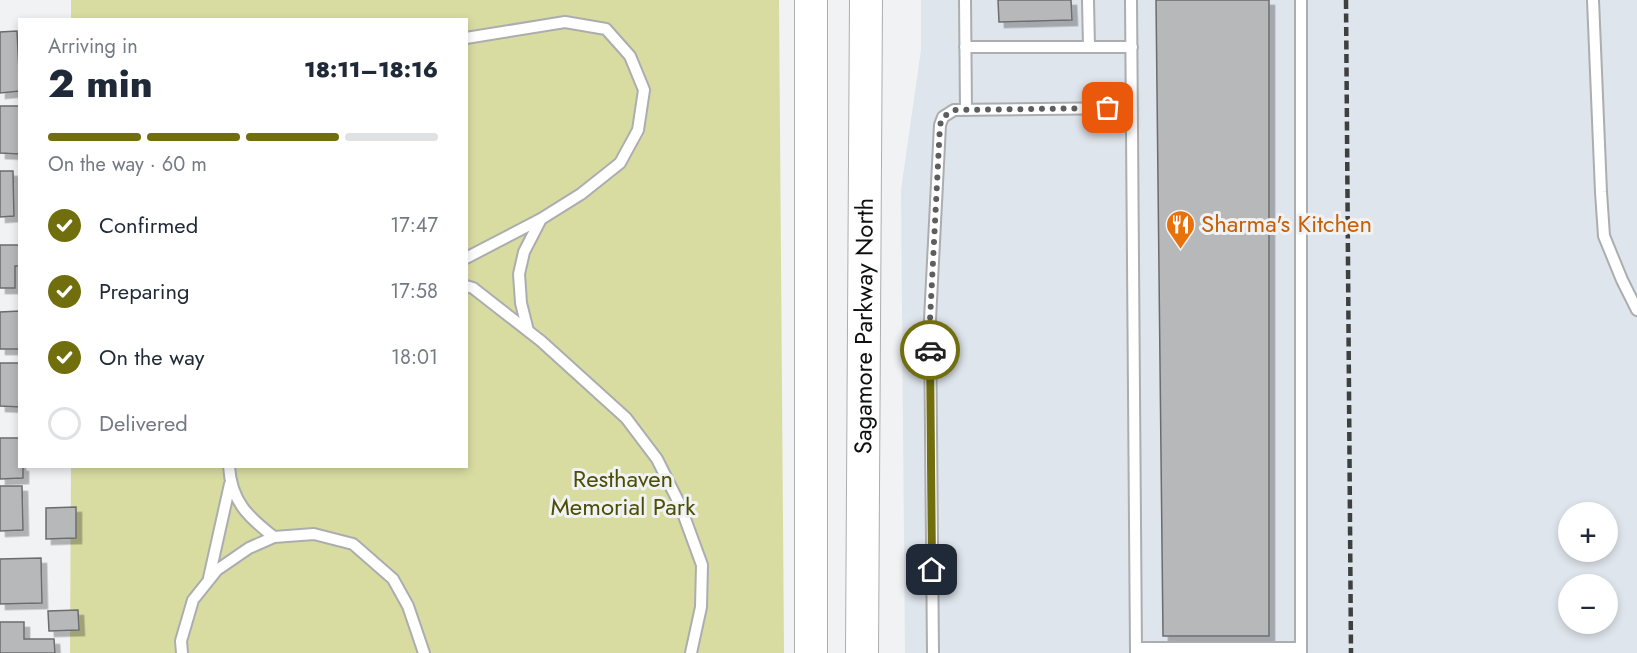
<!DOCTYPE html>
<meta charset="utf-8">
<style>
body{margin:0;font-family:Jost,sans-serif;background:#f6f6f7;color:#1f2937;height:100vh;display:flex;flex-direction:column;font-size:22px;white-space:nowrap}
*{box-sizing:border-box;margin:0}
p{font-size:20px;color:#747a83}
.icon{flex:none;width:33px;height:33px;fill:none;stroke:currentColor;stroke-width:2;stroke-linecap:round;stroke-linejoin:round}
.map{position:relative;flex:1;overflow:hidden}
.sheet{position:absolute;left:18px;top:18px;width:450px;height:450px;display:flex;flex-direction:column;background:#fff;border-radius:0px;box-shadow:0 3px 9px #0003}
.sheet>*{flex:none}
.controls{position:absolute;left:1558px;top:502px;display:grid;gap:12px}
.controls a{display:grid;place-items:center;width:60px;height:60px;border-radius:50%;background:#fff;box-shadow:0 3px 9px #0003;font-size:30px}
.pin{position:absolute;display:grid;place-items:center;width:51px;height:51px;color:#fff;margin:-26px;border-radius:12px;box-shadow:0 3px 9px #0006}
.courier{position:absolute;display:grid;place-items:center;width:60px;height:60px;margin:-30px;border:4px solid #716e0e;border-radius:50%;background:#fff;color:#222;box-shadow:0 2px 8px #0007}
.head em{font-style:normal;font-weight:800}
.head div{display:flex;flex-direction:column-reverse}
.head{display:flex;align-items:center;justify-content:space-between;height:102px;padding:0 30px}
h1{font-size:39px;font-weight:800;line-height:45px}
.bar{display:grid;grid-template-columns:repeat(4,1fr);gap:9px 6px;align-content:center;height:72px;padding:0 30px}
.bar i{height:8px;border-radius:4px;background:#e0e1e3}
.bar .active{background:#716e0e}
.bar p{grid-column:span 4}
ol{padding:0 30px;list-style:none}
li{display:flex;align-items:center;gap:18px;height:66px}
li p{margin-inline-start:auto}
li .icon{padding:6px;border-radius:50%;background:#716e0e;color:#fff;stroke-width:4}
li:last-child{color:#747a83}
li i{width:33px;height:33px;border:3px solid #e0e1e3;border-radius:50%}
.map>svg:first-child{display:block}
</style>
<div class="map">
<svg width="1637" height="653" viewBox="0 0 1637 653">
<defs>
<filter id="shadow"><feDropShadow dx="5.5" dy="5.5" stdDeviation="0" flood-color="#0004"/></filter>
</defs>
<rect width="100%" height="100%" fill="#f0f2f4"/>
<!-- built -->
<path fill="#dfe5ec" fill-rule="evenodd" d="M921,0H1637V653H905L901,190L921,50ZM1569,513H1608V552H1569ZM1569,585H1608V624H1569Z"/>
<!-- green -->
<path fill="#d9dca1" d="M71,0H779L784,653H70L71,467L466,466V20L71,19Z"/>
<!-- building -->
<path fill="#b6b8ba" stroke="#6b6c6e" stroke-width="1.5" filter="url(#shadow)" d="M998,0H1071L1072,20L999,22Z
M1156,0H1269V636H1163Z
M17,31L20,91L0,93V32Z
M0,106H20L19,154L0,153Z
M0,171H13L14,216L0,217Z
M0,245H20V266H15V288H0Z
M20,311V349H0V312Z
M0,363H20V407L0,406Z
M0,438H20V466H23V478L0,479Z
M0,486H22L23,530L0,531Z
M76,507V538L46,539V508Z
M41,558L42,603L0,604V559Z
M78,610L79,630L49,631L48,611Z
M0,622H24V639H54L55,653H0Z"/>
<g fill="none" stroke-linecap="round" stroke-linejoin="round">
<defs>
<path id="service" d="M965,0L966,110
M1088,0L1089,47
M1131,0L1136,653
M1301,0V653
M1593,0L1601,192L1604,236L1622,280L1637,310
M466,38L565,22L606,29L630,56L644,90L638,130L620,163L581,194L541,219L524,252L519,274L521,303L528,331
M965,47H1132
M466,258L541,219
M466,286L473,288L541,341L626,418L657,459L680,505L702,565L701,607L691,653
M229,466C231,501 248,517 274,537L314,534L353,544L393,579L408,606L424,653
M209,578L230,484
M1136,648H1301
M182,653L181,641L193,600L217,570L249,548L274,537
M933,653L930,320L940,125L943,117L954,110L1132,108"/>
<g id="primary">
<path d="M811,653V0"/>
<path id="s1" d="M862,653L866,0"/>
</g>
</defs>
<!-- service casing -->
<use href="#service" stroke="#acadaf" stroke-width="14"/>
<!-- primary casing -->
<use href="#primary" stroke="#acadaf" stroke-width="34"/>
<!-- service -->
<use href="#service" stroke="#fff" stroke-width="10"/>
<!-- primary -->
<use href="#primary" stroke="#fff" stroke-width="32"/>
<!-- rail -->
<path stroke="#3e3f3f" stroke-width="4.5" stroke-dasharray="9 4.5" stroke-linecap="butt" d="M1346,0L1351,653"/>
</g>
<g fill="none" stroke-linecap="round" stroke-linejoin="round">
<!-- done -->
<path stroke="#5d5e5f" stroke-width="6" stroke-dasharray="0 10.8" d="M930,350V320L940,125L943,117L954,110L1108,108"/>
<!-- route -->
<path stroke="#716e0e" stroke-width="8" d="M930,350L932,570"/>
</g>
<!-- icons -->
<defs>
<symbol id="restaurant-pin" viewBox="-11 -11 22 30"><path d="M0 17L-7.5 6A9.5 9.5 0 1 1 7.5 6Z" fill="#e8710a" stroke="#f0f2f4"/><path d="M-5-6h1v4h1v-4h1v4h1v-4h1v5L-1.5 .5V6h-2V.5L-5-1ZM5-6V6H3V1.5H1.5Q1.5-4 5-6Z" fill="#fff"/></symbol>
</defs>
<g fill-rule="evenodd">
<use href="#restaurant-pin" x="1164" y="208" width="33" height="45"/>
</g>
<g text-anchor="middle" stroke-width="6" stroke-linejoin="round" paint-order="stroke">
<!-- food labels -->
<g font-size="24" fill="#c56008" stroke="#f0f2f4" text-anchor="start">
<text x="1201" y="232">Sharma's Kitchen</text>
</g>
<!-- street labels -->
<g font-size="24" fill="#0e0f0f" stroke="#f0f2f4">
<text dy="8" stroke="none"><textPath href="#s1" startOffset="327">Sagamore Parkway North</textPath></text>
</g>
<!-- park labels -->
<g font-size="24" fill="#4d4e05" stroke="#f0f2f4">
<text x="623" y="487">Resthaven<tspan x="623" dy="28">Memorial Park</tspan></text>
</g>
</g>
</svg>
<div class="controls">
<a>+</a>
<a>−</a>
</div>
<div class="pin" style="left:1108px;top:108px;background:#ea580c"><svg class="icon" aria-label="bag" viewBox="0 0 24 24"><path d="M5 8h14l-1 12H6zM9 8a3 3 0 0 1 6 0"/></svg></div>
<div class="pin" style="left:932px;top:570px;background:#1f2937"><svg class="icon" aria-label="home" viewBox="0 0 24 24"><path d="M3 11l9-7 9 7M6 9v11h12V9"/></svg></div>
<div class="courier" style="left:930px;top:350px"><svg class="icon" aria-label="car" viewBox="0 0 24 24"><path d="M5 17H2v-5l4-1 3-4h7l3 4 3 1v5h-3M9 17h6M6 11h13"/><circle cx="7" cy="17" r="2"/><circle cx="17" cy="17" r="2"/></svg></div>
<section class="sheet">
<div class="head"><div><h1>2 min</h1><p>Arriving in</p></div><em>18:11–18:16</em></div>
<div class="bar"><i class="active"></i><i class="active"></i><i class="active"></i><i></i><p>On the way · 60 m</p></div>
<ol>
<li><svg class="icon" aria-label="check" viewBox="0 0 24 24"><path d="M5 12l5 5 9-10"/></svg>Confirmed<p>17:47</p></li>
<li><svg class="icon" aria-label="check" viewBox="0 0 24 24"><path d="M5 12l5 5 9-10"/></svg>Preparing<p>17:58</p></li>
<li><svg class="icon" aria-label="check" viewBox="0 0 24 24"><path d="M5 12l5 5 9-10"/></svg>On the way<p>18:01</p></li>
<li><i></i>Delivered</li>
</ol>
</section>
</div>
